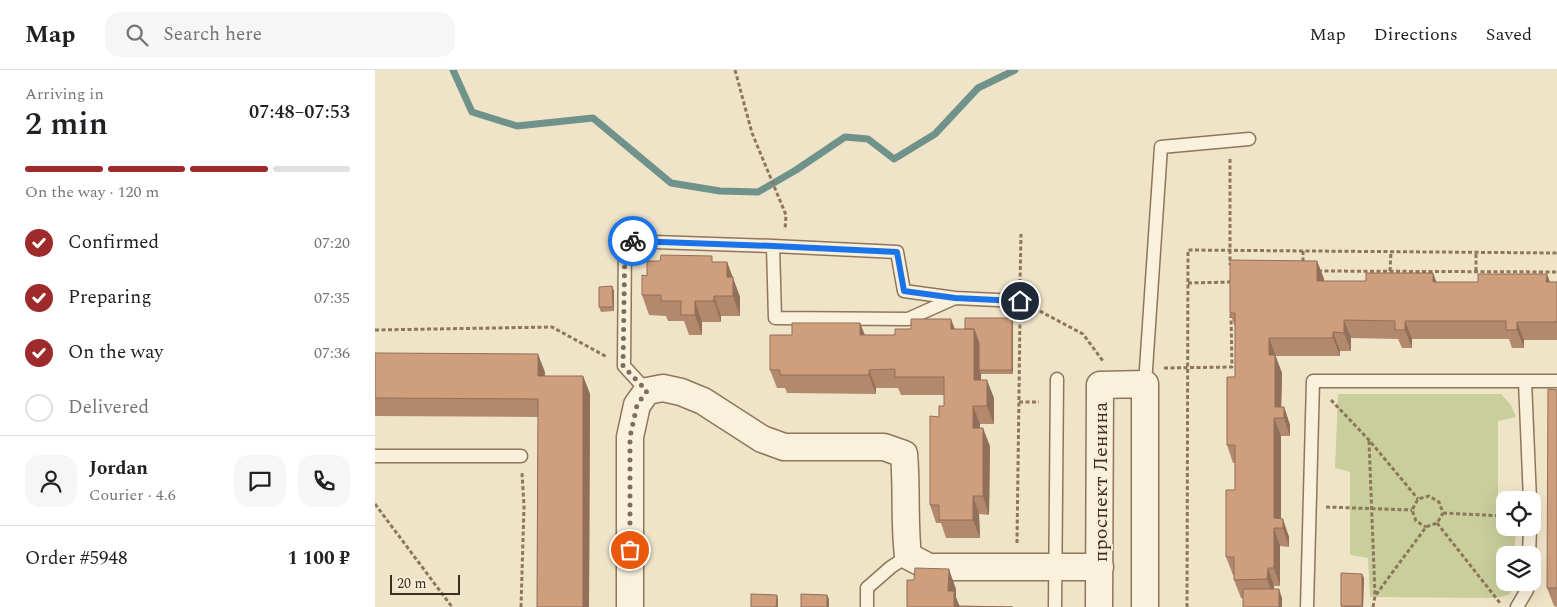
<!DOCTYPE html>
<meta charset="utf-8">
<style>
body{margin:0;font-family:Spectral,serif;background:#f6f6f6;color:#202124;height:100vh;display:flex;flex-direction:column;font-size:19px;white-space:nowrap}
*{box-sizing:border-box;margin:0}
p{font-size:16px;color:#757577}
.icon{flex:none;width:28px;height:28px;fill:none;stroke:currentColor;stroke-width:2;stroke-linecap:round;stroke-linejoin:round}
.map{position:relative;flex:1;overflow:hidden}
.sheet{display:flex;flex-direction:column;background:#fff;width:375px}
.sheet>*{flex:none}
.buttons{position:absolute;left:1121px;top:421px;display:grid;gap:10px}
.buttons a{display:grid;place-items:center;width:45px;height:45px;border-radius:10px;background:#fff;box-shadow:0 5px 20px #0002;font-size:25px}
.scale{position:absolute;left:15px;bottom:12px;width:70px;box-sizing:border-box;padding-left:5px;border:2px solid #3d2e20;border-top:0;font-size:14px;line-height:18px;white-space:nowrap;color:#3d2e20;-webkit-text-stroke:4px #f7eed8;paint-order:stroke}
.pin{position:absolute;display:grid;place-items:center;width:42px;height:42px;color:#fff;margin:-21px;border:2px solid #fff;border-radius:50%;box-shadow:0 1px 5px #0007}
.courier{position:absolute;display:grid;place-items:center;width:50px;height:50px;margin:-25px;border:4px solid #1a73e8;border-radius:50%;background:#fff;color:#222;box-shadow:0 1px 6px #0007}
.head em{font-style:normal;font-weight:600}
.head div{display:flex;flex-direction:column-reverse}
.head{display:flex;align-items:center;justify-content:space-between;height:85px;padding:0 25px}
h1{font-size:32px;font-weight:600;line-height:38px}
.bar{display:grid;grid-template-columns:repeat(4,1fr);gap:8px 5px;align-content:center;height:60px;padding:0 25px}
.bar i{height:6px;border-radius:4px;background:#e0e0e0}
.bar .current{background:#9e2a2b}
.bar p{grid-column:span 4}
.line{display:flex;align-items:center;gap:12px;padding:0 25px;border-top:1px solid #e0e0e0}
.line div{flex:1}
.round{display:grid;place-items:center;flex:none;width:52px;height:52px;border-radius:15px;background:#f6f6f6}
ol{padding:0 25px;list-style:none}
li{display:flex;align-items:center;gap:15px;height:55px}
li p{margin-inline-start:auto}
li .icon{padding:5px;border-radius:50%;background:#9e2a2b;color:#fff;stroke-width:4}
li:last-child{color:#757577}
li i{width:28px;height:28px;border:2px solid #e0e0e0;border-radius:50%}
header{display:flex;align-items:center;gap:30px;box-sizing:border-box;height:70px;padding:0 25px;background:#fff;border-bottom:1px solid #e0e0e0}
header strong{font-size:24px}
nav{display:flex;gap:28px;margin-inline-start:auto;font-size:18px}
.search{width:350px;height:45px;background:#f6f6f6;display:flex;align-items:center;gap:12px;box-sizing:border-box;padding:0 18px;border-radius:15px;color:#757577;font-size:19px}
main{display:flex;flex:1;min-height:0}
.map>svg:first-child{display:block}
</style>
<header>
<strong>Map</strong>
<div class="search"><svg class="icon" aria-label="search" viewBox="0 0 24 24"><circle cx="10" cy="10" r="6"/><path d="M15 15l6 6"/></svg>Search here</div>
<nav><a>Map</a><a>Directions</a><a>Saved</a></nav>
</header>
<main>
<section class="sheet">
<div class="head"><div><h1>2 min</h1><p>Arriving in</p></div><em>07:48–07:53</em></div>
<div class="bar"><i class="current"></i><i class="current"></i><i class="current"></i><i></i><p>On the way · 120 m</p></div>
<ol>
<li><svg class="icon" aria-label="check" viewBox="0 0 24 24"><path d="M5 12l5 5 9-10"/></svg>Confirmed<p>07:20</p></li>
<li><svg class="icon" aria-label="check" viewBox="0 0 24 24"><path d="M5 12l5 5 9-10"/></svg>Preparing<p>07:35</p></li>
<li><svg class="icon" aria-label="check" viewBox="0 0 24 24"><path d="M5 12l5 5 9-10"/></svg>On the way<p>07:36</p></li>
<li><i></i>Delivered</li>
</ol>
<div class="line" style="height:90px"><a class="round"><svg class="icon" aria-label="person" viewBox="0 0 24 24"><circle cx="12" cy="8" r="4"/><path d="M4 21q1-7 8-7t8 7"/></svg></a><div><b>Jordan</b><p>Courier · 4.6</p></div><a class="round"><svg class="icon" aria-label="chat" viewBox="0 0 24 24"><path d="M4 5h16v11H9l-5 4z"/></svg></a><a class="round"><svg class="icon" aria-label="phone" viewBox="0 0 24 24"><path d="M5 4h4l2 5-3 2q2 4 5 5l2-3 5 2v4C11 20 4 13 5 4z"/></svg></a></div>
<div class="line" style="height:65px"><div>Order #5948</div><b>1 100 ₽</b></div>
</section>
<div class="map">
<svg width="1182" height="537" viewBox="0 0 1182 537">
<rect width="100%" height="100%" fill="#f0e4c8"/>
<!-- grass -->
<path fill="#c9cf9b" d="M963,324H1126L1136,335L1141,347L1123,351V459L1141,462L1139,485H1130V512L1137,513L1135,524L1126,527L1113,528L995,527L993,488L975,485V402L960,398Z"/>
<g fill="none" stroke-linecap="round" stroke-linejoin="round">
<!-- stream -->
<path stroke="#6f938a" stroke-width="7" d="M78,0L97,42L142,56L218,48L296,113L345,121L383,122L421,100L470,67L493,69L519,89L560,64L603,18L640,0"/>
<defs>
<path id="lane" d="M398,176L522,182L529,221L580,228
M1150,311L1155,430
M770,314L786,77L874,69
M272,321L249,296L250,171L398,176L400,248L533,249L580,228L645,231
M0,386H146
M1154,485L1155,458
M492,537V518L516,497L533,486
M680,537L682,309
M932,537L938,311H1182
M1142,537L1152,520V512"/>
<path id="street" d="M255,537V367L262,335L272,321L288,318L306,322L328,331L387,369L409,377H509L529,384C532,418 529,452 533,486L554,497H725
M724,537L725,315L770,314V537"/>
</defs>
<!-- lane casing -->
<use href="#lane" stroke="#8d765c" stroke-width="15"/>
<!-- street casing -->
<use href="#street" stroke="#8d765c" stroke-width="29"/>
<!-- path -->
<path stroke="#8d765c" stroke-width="3" stroke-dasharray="4 2.5" stroke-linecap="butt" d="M360,0L377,63L411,145L410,160
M855,89V195
M928,181V193
M943,201L1182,202
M1015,201L1016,182
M1101,201V183
M645,213L646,164
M813,213L856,212
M659,238L708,264L728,291
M0,260L177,257L232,287
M789,298L857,297L856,244
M956,330L994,370L1043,429
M644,332H664
M994,371L1000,525
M0,434L77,537
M951,437L1037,440
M1068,443L1130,446
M1062,453L1125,533
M642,473L645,247
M146,537L149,436L147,403
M812,537L813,180L1182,183
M998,537L1000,526L1051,457L1062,453L1068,443L1064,432L1054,426L1043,429L1037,440L1041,451L1051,457"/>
<!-- lane -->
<use href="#lane" stroke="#faf1dc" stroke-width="12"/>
<!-- street -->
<use href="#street" stroke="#faf1dc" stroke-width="26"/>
</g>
<!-- wall -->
<path fill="#b2896c" d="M942,191L949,209V211H991L1058,203L1061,212H1103L1172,204L1175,212H1182V270H1149V278H1137L1134,269H1037V278H1027L1023,269L976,268V281H965V286H900L907,303L906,337H909L915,355V366H906V449L914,467V477L905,476V516H899V519L907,528H866L859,510V505H858L851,487L860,420V393H858L852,375L860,307V257L855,243Z
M340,192H352L365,227V246H346V252H327V265H314L309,251H293L291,246L274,245L267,225Z
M237,216L239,221V241L226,242L224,237Z
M637,248L638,252V304H606V310L619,328V354H605V358L615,376L614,445L604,444L605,468H571L566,453H561L555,435L564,347L569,336V325H526L523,318H501V324L412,323L410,318H402L395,300L417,265L485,253L490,265H520L580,259H590Z
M0,283L170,302V306H208L215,324L214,537H162L163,347L0,346Z
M1182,320V537L1179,536L1172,518Z
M989,508L988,537H966V536Z"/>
<!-- shaded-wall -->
<path fill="#916f58" d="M942,191L949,209L948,229L942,211Z
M352,192L365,227V246L358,226L352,207Z
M1058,203L1065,221L1058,212Z
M1172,204L1178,222L1171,212Z
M237,216L239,221V241L238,237Z
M339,226L346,246V252L339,231Z
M320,231L327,252V265L320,245Z
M637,248L638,252V304L637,300Z
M576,249L583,267L576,259Z
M969,250L976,268V281L969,263Z
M1030,251L1037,269V278L1030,260Z
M1142,252L1149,270V278L1142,260Z
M485,253L492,271L485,265Z
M599,259L606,277L604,300L606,304V328L599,310Z
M958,262L965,281V286L958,268Z
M894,268L907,303L906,348L900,337L894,285Z
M163,284L170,302L169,324L163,306Z
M494,300L501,318V324L494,305Z
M208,306L215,324L214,537H208Z
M612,310L619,328V354L612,336Z
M598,336L605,354V376L598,358Z
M909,337L915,355V366L909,348Z
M899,348L906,366V458L899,448Z
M608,358L615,376L614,445L608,426Z
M598,426L604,444L605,468L598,450Z
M908,449L914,467V477L908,458Z
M899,458L905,476V516L899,498Z
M893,498L899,516V528L892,509Z
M574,499L581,519V527L585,537H579L573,521Z
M987,504L989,508L988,537H987Z
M904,519L907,528V537H904Z
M402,525L403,529V537H401Z
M452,525L454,529V537H452Z"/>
<!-- building -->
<path fill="#cf9f7d" stroke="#916f58" d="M286,185L337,186V192H352V207H358V226H339V231H320V245H306V231H286V225H267V205L272,206V191H285Z
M855,190L942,191V211H991V203H1058V212H1103V204H1172L1171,212H1182V252H1142V260H1131V251H1030V260H1020V251L969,250V263L958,262V268H894V285H900V337H909V348H899V448L908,449V458H899V498H893L892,509L859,510V487H851V420H860V375H852V307H860V243H855Z
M237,216L238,237H224V217Z
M590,248H637V300H604V273L599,259H590Z
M536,249H576V259H599V310H612V336H598V358H608V426H598V450H564V435H555V346L564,347V336H569V307H520V299L494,300V305H405V300H395V265H417V253H485V265H520V259H536Z
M0,283L163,284V306H208V537H162L163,329L0,328Z
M1173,319L1182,320V518H1172Z
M540,498L574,499L573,521H579V537H532V510H539Z
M966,503L987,504V536H966Z
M868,519H904V537H868Z
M376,524L402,525L401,537H376Z
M426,524L452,525V537H426Z
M584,536L638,537H584Z"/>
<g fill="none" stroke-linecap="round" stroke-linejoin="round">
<!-- done -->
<path stroke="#7c6e5b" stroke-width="5" stroke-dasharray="0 9" d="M255,480V367L262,335L272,321L248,296L250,171H258"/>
<!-- route -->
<path stroke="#1a73e8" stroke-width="6" d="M258,171L398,176L522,182L529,221L580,228L645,231"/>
</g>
<g text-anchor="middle" stroke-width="4" stroke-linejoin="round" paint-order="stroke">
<!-- street labels -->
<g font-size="20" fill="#3d2e20" stroke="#f7eed8">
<text transform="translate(725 412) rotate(-90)" y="7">проспект Ленина</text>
</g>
</g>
</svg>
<div class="buttons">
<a><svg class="icon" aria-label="locate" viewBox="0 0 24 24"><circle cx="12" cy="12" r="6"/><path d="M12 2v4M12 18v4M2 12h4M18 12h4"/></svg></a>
<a><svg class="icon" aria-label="layers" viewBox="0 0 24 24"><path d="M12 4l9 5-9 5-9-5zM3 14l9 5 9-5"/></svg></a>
</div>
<div class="scale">20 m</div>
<div class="pin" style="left:255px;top:480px;background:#ea580c"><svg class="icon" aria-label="bag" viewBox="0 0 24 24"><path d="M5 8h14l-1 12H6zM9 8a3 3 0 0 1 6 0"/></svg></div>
<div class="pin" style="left:645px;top:231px;background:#1f2937"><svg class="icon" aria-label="home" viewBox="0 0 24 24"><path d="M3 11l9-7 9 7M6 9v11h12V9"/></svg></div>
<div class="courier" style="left:258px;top:171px"><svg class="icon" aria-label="bike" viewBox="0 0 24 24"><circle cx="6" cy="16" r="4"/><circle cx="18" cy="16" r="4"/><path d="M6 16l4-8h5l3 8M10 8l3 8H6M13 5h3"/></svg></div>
</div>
</main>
